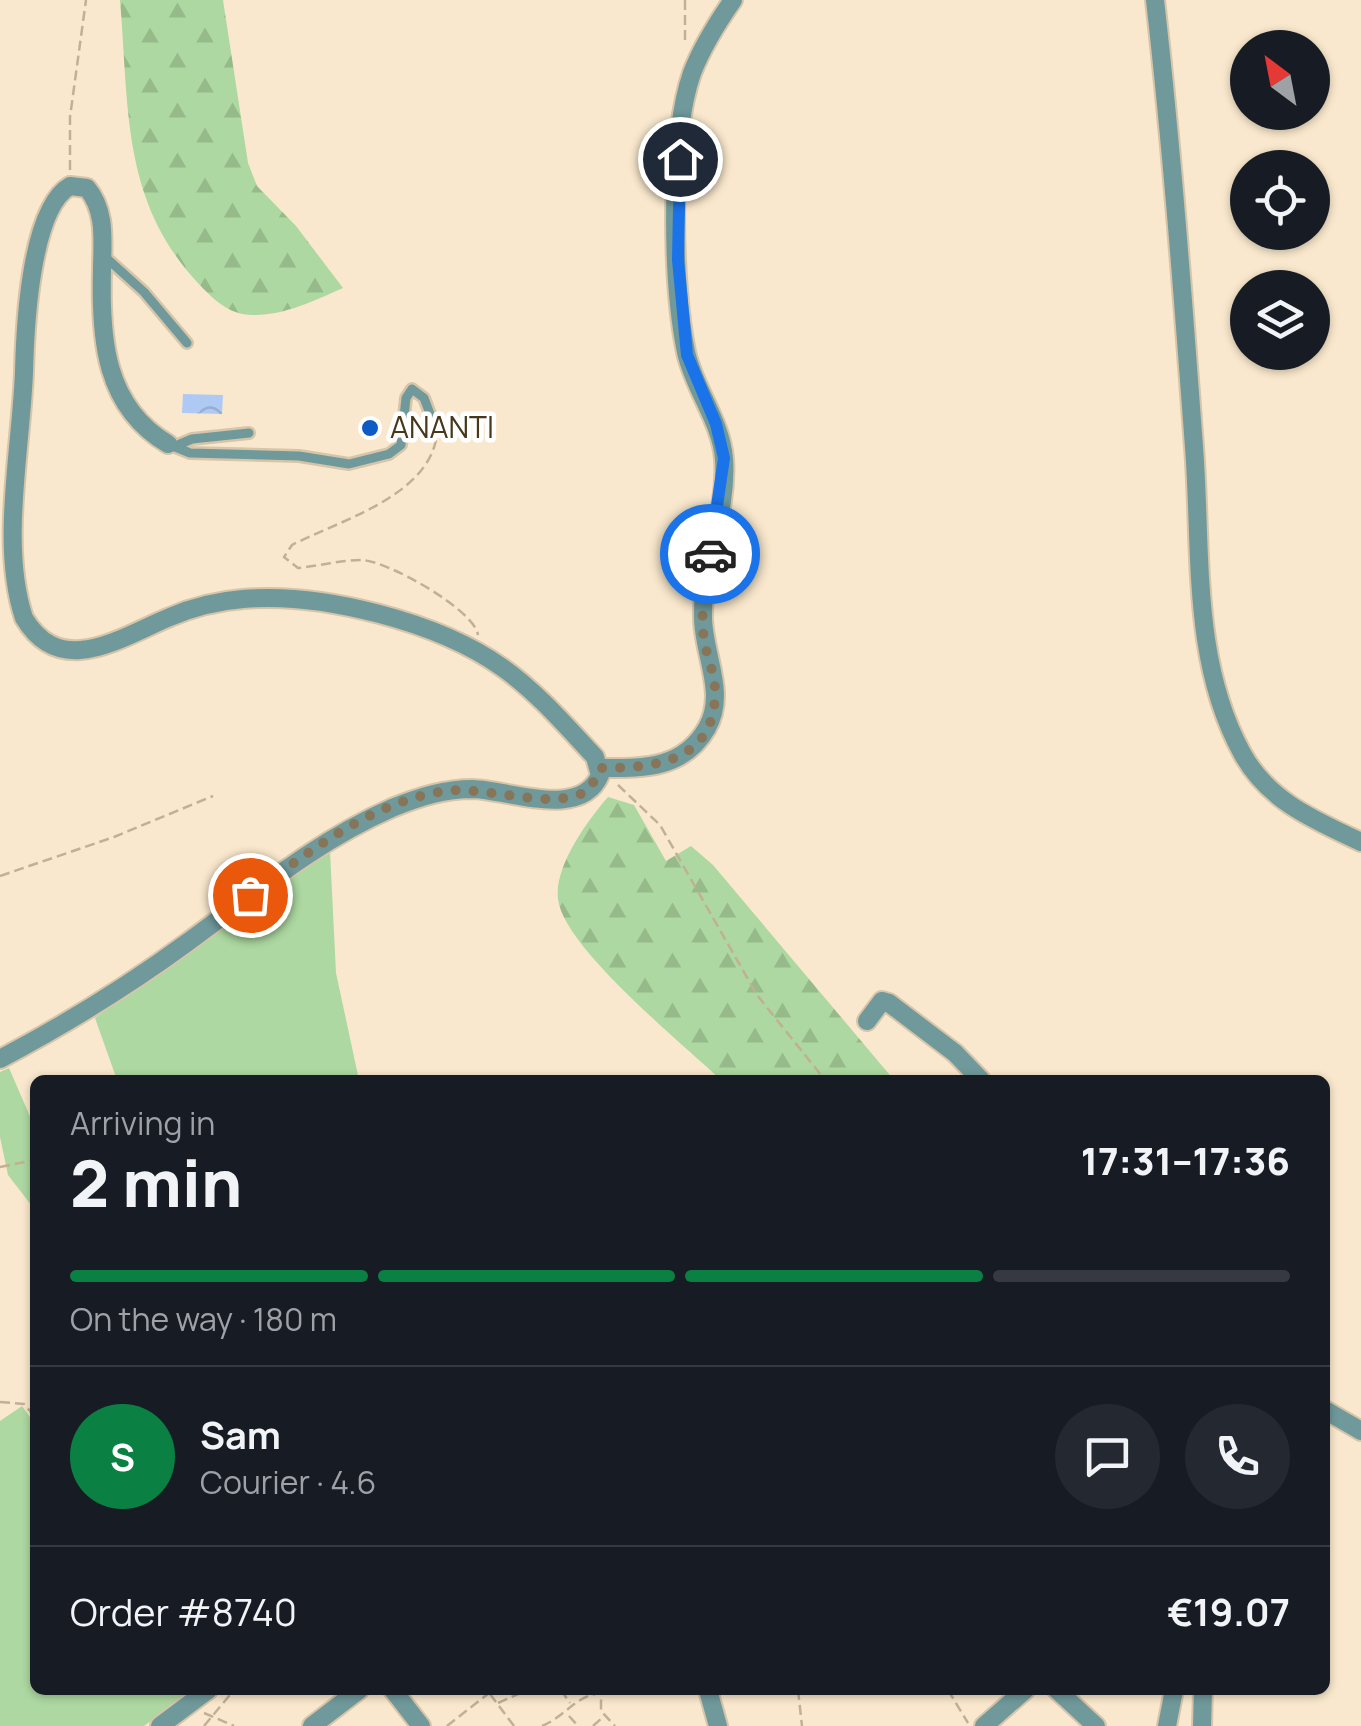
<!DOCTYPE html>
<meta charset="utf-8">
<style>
body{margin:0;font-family:Manrope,sans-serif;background:#242831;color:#f1f3f6;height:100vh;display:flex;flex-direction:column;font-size:38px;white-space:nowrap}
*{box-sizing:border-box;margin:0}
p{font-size:32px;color:#9ea1a6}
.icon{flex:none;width:55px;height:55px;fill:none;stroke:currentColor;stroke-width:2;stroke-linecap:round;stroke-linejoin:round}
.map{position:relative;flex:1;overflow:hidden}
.sheet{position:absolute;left:30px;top:1075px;width:1300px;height:620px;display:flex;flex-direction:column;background:#171b24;border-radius:15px;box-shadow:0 2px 8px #0004}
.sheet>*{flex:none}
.needle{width:65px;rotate:328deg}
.controls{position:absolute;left:1230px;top:30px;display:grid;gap:20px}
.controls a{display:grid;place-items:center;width:100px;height:100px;border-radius:50%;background:#171b24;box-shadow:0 2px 8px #0004;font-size:50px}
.pin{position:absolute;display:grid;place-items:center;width:85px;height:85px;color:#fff;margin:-42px;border:5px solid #fff;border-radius:50%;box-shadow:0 2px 10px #0007}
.courier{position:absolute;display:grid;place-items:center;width:100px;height:100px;margin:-50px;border:8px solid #1a73e8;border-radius:50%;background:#fff;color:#222;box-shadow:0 2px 12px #0007}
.headline em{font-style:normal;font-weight:800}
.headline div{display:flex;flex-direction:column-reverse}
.headline{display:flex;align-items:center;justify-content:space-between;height:170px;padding:0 40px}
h1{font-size:65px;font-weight:800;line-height:75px}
.bar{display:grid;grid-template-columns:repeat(4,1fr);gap:15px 10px;align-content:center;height:120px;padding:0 40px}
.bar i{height:12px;border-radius:8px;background:#363941}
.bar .active{background:#0b8043}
.bar p{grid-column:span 4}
.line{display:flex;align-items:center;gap:25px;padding:0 40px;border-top:2px solid #363941}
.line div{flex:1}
.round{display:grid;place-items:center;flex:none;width:105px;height:105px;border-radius:52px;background:#242831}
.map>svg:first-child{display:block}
</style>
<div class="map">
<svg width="1361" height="1726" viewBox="0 0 1361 1726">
<defs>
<pattern id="forest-firs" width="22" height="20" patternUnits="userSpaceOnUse" patternTransform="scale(2.5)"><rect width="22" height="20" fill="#add8a1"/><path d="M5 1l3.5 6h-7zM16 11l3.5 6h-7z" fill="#96ba8a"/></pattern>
<pattern id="water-waves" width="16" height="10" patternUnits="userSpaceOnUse" patternTransform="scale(2.5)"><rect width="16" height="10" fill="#aecaf4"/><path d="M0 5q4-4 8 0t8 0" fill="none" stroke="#97aed1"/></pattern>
</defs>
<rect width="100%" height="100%" fill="#f9e8cd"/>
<!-- green -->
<path fill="#add8a1" d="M330,851L336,973L359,1080H117L95,1018L317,856Z
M9,1068L35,1128V1210L8,1175L0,1137V1072Z
M22,1406L35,1424V1690H193L144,1726H0V1421Z"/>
<!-- forest -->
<path fill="url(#forest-firs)" d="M120,0H223L248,163L257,186L296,226L343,288C316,300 285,315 255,315C230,316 214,300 197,282C121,200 129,104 120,0Z
M608,797L634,805L666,861L691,846L713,865L894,1080H721C682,1043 563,947 558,899C554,866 588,820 608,797Z"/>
<!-- water -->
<path fill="url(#water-waves)" d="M183,394L223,395L222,414L182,413Z"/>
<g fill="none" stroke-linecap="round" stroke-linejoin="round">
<defs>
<path id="service" d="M103,255L144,292L187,343
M168,444L190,453L299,456L349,464L389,454L401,445L406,398L412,389L424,398L435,427
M173,447L192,439L249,433"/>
<path id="minor" d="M1155,0C1172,149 1183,298 1194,447C1202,549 1191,660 1242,753C1268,801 1314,820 1361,842
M600,768C642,768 683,770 707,728C727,693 703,654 703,617C702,564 728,513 724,459C721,421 694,389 686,352C672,283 669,139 692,73C702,47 717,23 733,0
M867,1021L882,1001L889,1003L955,1053L981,1080
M0,1059C66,1024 128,986 188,942C255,893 316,841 392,808C419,797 444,789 473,789C509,790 581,820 600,775L595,757C566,726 537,692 503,668C439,622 321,592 243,599C218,601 193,607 170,617C121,637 61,680 24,618C0,546 21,450 24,372C25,330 30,209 70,186L87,188C107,212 102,243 102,271C100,339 105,407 168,444
M1325,1410L1361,1431
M393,1690L421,1726
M708,1690L718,1726
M1057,1690L1096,1726
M160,1726L208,1690
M312,1726L359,1690
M984,1726L1025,1690
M1167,1726L1174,1690
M1202,1726L1203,1690"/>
</defs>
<!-- service casing -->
<use href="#service" stroke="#d6c5a9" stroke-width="14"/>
<!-- minor casing -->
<use href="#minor" stroke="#d6c5a9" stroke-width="22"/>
<!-- path -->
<path stroke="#c1b094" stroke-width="2.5" stroke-dasharray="10 5" stroke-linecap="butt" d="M685,0V43
M70,170V117L86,0
M436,440C424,498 338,521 292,545L284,557L298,568C319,566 341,560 362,560C388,561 475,610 478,635
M618,785L660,825L757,995L825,1080
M0,876L114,837L213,796
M0,1167L35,1160
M0,1402L24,1404L35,1417
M561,1690L570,1703
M798,1690L802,1726
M948,1690L968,1723
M490,1694L514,1726
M498,1703L527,1690
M204,1713L234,1726
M569,1716L578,1726
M204,1726L234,1690
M447,1726L493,1690
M542,1726C566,1716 576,1695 601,1693V1711L615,1726
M593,1726L603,1717"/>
<!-- service -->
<use href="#service" stroke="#70999b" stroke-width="9"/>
<!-- minor -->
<use href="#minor" stroke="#70999b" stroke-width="18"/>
</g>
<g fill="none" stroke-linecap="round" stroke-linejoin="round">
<!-- done -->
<path stroke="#867559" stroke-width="10" stroke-dasharray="0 18" d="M250,895C306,854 369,804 439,792C485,783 553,814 590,789L600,768C653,768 714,763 715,694C716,676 707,658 704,640C700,611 705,582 710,554"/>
<!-- route -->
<path stroke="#1a73e8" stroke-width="12" d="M680,159L678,260L687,355L716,424L724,458L710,554"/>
</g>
<!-- markers -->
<circle fill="#0f5bc5" stroke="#fff" stroke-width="4" cx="370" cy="428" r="10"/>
<g text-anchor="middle" stroke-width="9" stroke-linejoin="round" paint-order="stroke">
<!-- poi labels -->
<g font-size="30" fill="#48371a" stroke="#fff" text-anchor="start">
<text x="390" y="438">ΑΝΑΝΤΙ</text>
</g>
</g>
</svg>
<div class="controls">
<a><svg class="needle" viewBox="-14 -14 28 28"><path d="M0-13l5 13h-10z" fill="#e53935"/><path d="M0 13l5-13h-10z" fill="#9ea1a6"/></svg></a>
<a><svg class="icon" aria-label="locate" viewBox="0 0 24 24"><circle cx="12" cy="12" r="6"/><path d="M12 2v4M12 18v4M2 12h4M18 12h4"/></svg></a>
<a><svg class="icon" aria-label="layers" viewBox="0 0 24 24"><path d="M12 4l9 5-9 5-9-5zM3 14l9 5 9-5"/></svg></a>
</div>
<div class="pin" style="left:250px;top:895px;background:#ea580c"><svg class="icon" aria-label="bag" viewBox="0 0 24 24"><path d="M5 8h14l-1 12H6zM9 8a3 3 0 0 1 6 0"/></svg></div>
<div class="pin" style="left:680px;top:159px;background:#1f2937"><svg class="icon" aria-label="home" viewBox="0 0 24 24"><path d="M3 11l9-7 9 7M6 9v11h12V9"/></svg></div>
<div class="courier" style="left:710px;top:554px"><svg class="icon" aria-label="car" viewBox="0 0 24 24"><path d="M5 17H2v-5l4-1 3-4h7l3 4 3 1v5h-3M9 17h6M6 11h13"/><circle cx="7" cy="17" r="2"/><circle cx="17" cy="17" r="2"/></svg></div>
<section class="sheet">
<div class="headline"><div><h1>2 min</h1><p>Arriving in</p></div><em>17:31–17:36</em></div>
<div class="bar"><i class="active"></i><i class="active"></i><i class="active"></i><i></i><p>On the way · 180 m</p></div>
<div class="line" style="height:180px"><b class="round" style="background:#0b8043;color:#fff">S</b><div><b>Sam</b><p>Courier · 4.6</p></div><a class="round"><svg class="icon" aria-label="chat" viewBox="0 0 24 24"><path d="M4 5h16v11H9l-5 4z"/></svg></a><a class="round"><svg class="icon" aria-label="phone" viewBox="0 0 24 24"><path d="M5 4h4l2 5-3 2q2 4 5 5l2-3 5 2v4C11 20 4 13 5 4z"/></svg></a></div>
<div class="line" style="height:130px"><div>Order #8740</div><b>€19.07</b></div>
</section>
</div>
